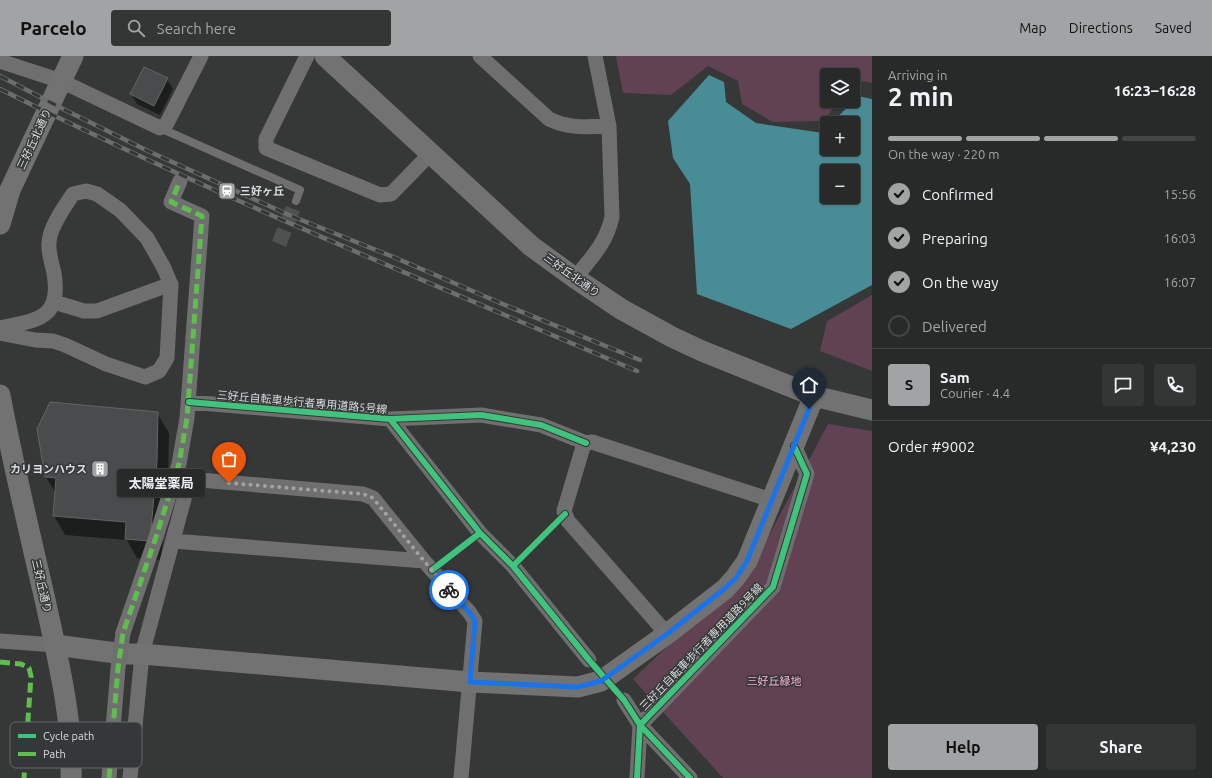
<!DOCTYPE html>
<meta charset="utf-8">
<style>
body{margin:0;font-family:Ubuntu,"Noto Sans JP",sans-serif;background:#343535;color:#f1f3f6;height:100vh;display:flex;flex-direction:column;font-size:15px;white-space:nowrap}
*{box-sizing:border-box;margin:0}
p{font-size:13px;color:#a5a6a8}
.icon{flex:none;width:22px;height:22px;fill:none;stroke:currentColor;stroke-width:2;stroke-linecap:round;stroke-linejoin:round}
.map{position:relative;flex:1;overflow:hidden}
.sheet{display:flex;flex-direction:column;background:#282929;width:340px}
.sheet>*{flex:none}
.buttons{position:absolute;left:820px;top:12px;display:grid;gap:8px}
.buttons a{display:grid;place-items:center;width:40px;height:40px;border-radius:4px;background:#282929;box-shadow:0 1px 3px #0004,0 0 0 1px #444546;font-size:20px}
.pin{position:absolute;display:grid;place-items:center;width:34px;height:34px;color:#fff;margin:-41px -17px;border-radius:50% 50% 50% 0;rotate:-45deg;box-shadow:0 0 4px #0007}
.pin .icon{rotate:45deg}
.courier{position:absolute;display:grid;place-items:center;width:40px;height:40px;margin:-20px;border:3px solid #1a73e8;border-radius:50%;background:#fff;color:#222;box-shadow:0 1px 5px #0007}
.bubble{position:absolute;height:28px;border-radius:4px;background:#282929;box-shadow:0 1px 3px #0004,0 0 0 1px #444546;font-size:13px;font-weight:700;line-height:28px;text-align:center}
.summary em{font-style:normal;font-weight:700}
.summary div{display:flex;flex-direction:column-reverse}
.summary{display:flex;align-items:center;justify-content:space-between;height:68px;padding:0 16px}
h1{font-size:26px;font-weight:700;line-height:30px}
.bar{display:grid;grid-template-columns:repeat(4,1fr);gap:6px 4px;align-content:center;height:48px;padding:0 16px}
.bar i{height:5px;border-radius:3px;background:#444546}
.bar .selected{background:#a1a3a4}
.bar p{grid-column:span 4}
.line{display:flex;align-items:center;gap:10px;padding:0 16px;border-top:1px solid #444546}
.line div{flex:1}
.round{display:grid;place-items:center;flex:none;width:42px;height:42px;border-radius:4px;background:#343535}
ol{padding:0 16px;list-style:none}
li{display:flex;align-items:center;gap:12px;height:44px}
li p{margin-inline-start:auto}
li .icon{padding:4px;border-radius:50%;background:#a1a3a4;color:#111;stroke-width:4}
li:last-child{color:#a5a6a8}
li i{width:22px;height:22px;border:2px solid #444546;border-radius:50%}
.cta{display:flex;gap:8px;margin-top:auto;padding:8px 16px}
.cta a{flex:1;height:46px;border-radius:4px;background:#a1a3a4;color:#111;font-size:16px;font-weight:700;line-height:46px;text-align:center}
.cta a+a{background:#343535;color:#f1f3f6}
header{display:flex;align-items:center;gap:24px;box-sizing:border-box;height:56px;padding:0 20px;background:#a1a3a4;color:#111}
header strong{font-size:19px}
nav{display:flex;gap:22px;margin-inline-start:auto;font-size:14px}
.search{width:280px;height:36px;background:#343535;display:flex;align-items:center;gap:10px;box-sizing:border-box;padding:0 14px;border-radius:4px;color:#a5a6a8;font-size:15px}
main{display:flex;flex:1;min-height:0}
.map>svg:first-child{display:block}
</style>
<header>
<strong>Parcelo</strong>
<div class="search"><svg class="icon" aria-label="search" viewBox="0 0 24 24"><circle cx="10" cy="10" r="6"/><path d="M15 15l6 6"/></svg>Search here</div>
<nav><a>Map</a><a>Directions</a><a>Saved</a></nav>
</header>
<main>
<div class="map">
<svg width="872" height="722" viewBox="0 0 872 722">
<rect width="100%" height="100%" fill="#363737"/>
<!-- green -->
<path fill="#604252" d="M616,0H872V27L862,25L853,34V19H827V45H841L821,65L773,66L742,48L738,25L708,10L671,39L623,37Z
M872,239V315L820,295L827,265Z
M828,368L872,375V722H723L633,623L754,508Z"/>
<!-- water -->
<path fill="#488c96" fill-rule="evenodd" d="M709,19L724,26L726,46L756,67L823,77L827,73V93H853V67H832L858,40L872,43V229L791,273L697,238L690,128L673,102L668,65ZM827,115H853V141H827Z"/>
<!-- shadow -->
<path fill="#0007" d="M167,23L173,33L160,59L137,48L131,38Z
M157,357L169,377L168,425L161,504L137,502L127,484L65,479L54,460L56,438L46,421Z"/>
<!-- building -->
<path fill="#4a4b4c" stroke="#636464" d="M144,11L168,22L154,50L130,38Z
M50,346L158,356L157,405L150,485L125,483L126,466L53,460L56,422L45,421L37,373Z"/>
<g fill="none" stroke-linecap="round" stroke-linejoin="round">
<!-- street-tunnel -->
<path stroke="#4f5050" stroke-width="15" stroke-dasharray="15 8" stroke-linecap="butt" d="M279,188L296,145"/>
<!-- lane -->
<path stroke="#6f6f6f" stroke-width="8" d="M160,72L300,134L296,145"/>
<!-- street -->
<path stroke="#6f6f6f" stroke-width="15" d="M307,0L266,83V92L380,139L391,138L431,97
M480,0L549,63C570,73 586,71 609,70
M0,5L61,25L160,72L167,67L201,0
M575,222C591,202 606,188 612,161L609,70L595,0
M54,246L84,255H97L171,228
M0,272C36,264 62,264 54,217C52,208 48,196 49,187C49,172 65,150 73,138L86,135L97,138L120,154L147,182L164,212L171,229L167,302L159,315L145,321L106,308L65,289L53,285L35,284L0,277
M189,346L390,363L480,477L513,510L589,604
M390,363L481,359L541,369L586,387
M173,485L424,505
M123,577L156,481L179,408L187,362L202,160L171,146L180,125
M667,578L568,465L564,455L583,391L586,387L592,386L771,444
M0,585L55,589
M624,644L640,669L690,722
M130,722L142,598L187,432L192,426L200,424L363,438L373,442L424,505L470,557L475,565L461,722
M637,722L640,669L773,531L807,418L794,390"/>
<!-- secondary -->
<path stroke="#727272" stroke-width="21" d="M325,0L531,190L575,222L621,253L672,281L702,295L814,340L872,354
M0,168L10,134L73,0
M0,339C13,409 30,478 46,548C58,604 73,663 71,722
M55,589L124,598H142L470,626L578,631L601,625L667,578L725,533L735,522L747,505L814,340"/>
<defs>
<path id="rail" d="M0,20L67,55L148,95L289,159L391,200L505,249L640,304
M0,33C208,137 424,224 637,315"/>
</defs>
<!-- rail casing -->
<use href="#rail" stroke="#6c6d6d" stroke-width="4.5"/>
<!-- rail -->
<use href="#rail" stroke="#353838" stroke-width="3" stroke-dasharray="9" stroke-linecap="butt"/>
<!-- street-bridge -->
<path stroke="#6f6f6f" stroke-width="15" d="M109,722L118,612L123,577"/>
<!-- quiet -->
<path stroke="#5fbe4e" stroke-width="5" stroke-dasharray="10 5" stroke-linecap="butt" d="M0,606L21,608L29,612L31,620L24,722
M109,722L118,612L123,577L156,481L179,408L187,362L202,160L171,146L180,125"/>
<defs>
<path id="cycleway" d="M189,346L390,363L480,477L513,510L589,604L624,644L640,669L690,722
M390,363L481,359L541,369L586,387
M513,510L565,458
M432,514L480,477
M637,722L640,669L773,531L807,418L794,390"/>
</defs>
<!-- cycleway casing -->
<use href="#cycleway" stroke="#353838" stroke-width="8"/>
<!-- cycleway -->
<use href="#cycleway" stroke="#40c37c" stroke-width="6"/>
</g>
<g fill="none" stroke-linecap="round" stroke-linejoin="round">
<!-- done -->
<path stroke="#a1a3a4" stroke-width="4" stroke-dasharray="0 7.2" d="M229,427L363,438L373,442L424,505L449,534"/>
<!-- route -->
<path stroke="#1a73e8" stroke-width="5" d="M449,534L470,557L475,565L470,626L578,631L601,625L667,578L724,533L736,522L747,505L809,353"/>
</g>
<!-- icons -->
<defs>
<symbol id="station-square" viewBox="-11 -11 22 22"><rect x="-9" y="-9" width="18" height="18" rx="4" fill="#a1a3a4" stroke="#353838"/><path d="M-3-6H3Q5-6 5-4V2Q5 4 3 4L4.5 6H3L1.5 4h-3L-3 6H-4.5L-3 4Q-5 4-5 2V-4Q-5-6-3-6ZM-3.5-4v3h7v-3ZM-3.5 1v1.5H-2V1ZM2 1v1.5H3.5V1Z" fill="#fff"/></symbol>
<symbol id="building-square" viewBox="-11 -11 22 22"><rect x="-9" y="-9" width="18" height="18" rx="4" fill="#a1a3a4" stroke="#353838"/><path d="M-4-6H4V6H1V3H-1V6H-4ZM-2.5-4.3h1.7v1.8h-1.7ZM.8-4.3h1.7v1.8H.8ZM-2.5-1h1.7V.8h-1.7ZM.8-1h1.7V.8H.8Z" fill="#fff"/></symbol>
</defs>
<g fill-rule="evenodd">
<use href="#station-square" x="217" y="125" width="20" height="20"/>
<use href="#building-square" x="90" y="403" width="20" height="20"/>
</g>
<g text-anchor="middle" stroke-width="3" stroke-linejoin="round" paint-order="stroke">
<!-- street labels -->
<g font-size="11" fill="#dbddde" stroke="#353838">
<text transform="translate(34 83) rotate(-65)" y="4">三好丘北通り</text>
<text transform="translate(572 219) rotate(36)" y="4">三好丘北通り</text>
<text transform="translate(302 346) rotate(5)" y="4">三好丘自転車歩行者専用道路5号線</text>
<text transform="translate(42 530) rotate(77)" y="4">三好丘通り</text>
<text transform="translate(701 591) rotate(-46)" y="4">三好丘自転車歩行者専用道路9号線</text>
</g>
<!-- poi labels -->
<g font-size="11" font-weight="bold" fill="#dbddde" stroke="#353838" text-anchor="start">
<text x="240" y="139">三好ヶ丘</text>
<text x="87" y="417" text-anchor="end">カリヨンハウス</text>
</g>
<!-- park labels -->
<g font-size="11" fill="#fdaed7" stroke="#353838">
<text x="774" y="629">三好丘緑地</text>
</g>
</g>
<!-- legend -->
<rect x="10" y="666" width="132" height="46" rx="6" fill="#353838" stroke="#676a6a" stroke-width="1"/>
<rect x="18" y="678" width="18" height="4" fill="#40c37c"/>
<rect x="18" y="696" width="18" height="4" fill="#5fbe4e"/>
<g font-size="11" fill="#dbddde">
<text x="43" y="684">Cycle path</text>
<text x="43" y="702">Path</text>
</g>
</svg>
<div class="buttons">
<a><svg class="icon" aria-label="layers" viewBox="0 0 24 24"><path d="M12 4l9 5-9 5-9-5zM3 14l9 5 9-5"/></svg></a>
<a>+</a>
<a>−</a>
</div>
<div class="pin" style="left:229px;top:427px;background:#ea580c"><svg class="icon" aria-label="bag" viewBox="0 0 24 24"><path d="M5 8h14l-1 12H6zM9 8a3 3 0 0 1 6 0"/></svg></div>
<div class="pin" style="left:809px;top:353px;background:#1f2937"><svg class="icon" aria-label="home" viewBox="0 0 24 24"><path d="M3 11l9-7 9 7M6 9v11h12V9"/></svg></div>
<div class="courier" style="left:449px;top:534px"><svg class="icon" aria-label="bike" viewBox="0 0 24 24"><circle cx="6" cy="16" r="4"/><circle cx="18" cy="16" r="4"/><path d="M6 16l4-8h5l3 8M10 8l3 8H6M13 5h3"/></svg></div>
<div class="bubble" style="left:117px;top:413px;width:88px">太陽堂薬局</div>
</div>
<section class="sheet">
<div class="summary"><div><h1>2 min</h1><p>Arriving in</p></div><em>16:23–16:28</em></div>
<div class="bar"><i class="selected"></i><i class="selected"></i><i class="selected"></i><i></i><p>On the way · 220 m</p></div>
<ol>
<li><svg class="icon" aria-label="check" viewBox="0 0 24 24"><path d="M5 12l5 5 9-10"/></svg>Confirmed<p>15:56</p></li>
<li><svg class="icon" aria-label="check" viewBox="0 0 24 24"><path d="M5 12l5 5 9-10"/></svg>Preparing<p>16:03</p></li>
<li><svg class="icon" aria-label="check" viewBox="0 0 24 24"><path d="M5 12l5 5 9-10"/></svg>On the way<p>16:07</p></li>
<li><i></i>Delivered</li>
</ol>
<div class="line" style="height:72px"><b class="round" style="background:#a1a3a4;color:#111">S</b><div><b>Sam</b><p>Courier · 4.4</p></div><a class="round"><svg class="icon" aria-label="chat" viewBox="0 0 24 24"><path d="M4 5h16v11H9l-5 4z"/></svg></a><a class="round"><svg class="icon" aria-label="phone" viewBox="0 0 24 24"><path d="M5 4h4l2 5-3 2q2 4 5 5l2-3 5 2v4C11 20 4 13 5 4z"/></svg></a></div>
<div class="line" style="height:52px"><div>Order #9002</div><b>¥4,230</b></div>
<div class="cta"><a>Help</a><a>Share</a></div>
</section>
</main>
